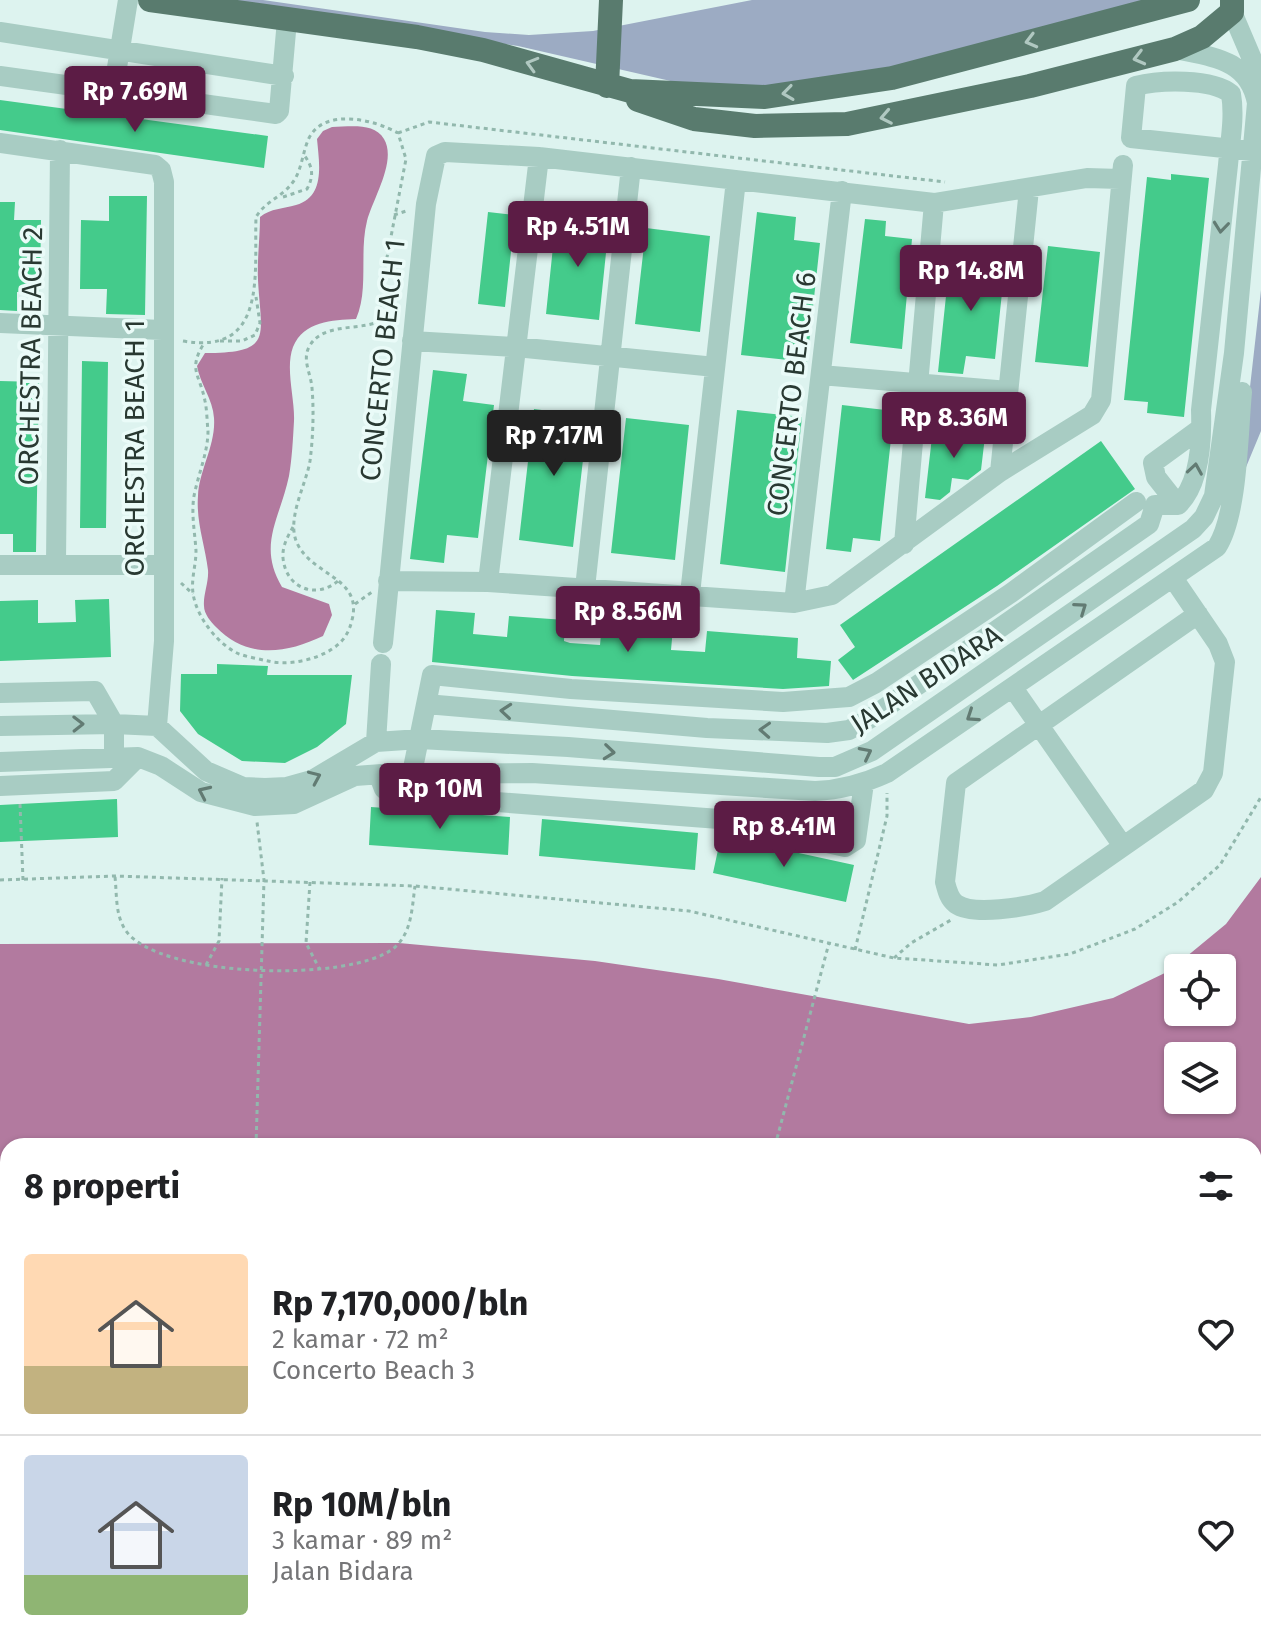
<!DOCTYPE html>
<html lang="id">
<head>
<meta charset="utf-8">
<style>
	:root { --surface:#fff; --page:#f2f2f2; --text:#202124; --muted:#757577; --line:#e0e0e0; --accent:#5c1c45 }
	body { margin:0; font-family:"Fira Sans",sans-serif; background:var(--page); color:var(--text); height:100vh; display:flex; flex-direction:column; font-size:30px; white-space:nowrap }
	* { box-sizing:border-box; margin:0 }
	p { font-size:26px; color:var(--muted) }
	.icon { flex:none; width:44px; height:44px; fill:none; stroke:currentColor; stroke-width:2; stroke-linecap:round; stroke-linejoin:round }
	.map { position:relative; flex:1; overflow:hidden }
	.sheet { position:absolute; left:0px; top:1138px; width:1262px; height:514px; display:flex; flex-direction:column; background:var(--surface); border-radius:24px 24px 0 0; box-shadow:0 2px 6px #0004 }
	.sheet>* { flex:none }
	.buttons { position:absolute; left:1164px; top:954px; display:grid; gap:16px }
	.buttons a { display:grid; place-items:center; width:72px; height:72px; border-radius:8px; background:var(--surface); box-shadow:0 2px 6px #0004; font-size:40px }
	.price { position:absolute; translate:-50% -68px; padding:0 18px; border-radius:8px; background:var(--accent); color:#fff; font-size:26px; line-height:52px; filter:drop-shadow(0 2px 4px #0008) }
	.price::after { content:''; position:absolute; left:50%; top:48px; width:24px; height:18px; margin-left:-12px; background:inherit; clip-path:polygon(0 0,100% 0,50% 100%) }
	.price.selected { background:#222; color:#fff }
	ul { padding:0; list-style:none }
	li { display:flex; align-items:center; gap:24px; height:200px; padding:0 24px }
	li+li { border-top:2px solid var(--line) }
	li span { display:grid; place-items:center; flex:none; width:224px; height:160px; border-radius:8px; color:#555 }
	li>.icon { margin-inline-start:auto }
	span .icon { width:96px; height:96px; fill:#fffc; stroke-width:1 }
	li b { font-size:34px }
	h2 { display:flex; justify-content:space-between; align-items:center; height:96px; padding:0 24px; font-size:34px }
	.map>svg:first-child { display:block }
</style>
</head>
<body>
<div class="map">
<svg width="1261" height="1651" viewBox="0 0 1261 1651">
	<rect width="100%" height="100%" fill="#ddf3ef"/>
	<path fill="#9cabc3" d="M197,0H263L485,32L529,35L593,31L752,0H1166L896,71L791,87L688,85L518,46Z
		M1261,290V431L1239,484Z"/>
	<path fill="#b27a9f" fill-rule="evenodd" d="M332,127C349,127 374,122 384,139C397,161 373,198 367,221C359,253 369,290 356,319C332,320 304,321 293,347C285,368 295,399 294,421C293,439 292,459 289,476C280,519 257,545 282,587L329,604L332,615L323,636C285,654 247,659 216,627C211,622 204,614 204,606C203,595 209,582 208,570C205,545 196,522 198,496C199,470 216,445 214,418C213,399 200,384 197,366L205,353C274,353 261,337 258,280C257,259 260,238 260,217C271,208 283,209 296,205C326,197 319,162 317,139L323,131Z
		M1261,877V1651H1026L1029,1644H1254V1146H8V1176L0,1177V944L399,943L595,961L718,979L969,1024L1031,1017L1113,998L1169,971L1226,924ZM1222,968V1012H1178V968ZM1222,1056V1100H1178V1056Z
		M89,1644H567L564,1651H440L413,1647L359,1651H107Z"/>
	<path fill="#44cb8b" d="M0,100L268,136L264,168L0,130Z
		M1171,174L1209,178L1184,417L1147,413L1148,402L1124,400L1147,177L1171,180Z
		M109,196H147L145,315L106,314L107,289H80L81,220L109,221Z
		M0,202H15L14,220H41L40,293L17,292V311L0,310Z
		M488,212L515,215L505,307L478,304Z
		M757,212L796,217L794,240L820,243L807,362L741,355Z
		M556,218L609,224L599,320L546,314Z
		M865,219L886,221L885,236L912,239L902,349L850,343Z
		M646,228L710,236L700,332L635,324Z
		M1048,246L1100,252L1088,367L1035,362Z
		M950,258L1005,264L995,359L966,356L963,374L938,372Z
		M82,361L108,362L106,528H80Z
		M433,370L467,374L463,401L494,405L478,538L447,535L444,563L410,559Z
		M0,381L39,382L36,552H13V534H0Z
		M842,405L894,411L880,541L853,538L851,552L826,549Z
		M534,409L588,416L573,547L519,540Z
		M737,410L802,417L785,572L720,564Z
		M626,418L689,425L675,560L611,553Z
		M957,425L986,428L981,470L968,480L952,478L950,492L940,500L925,498L932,437L956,440Z
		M1101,441L1135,489L997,586L853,680L838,660L855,647L840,625Z
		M109,599L111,657L0,661V601L38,600V623L76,622L75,600Z
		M436,610L475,613L473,634L507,637L509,616L565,620L564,641L570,643L600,645L602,623L673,628L671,650L705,652L707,631L798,638L797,658L831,661L829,686L783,689L572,676L432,662Z
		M217,664L268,666L267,675H352L346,724L317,747L285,763L242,761L198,734L180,711L181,674H217Z
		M117,799L118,837L0,842V805Z
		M371,807L510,817L508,855L369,845Z
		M542,819L698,833L695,870L539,856Z
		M721,836L854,865L846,902L713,873Z"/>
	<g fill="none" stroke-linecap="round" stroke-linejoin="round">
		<path stroke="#92b8ad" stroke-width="3" stroke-dasharray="4 4" stroke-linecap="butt" d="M398,133L429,122L945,182
			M283,197L307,189C314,176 313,167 304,155
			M394,215L409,210
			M183,341C268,356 254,273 256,217C266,200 284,197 295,179C302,167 303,151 309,138C325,107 375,120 398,133L406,159L383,278L381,312L375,323C353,330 321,324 309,347C302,360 311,374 312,388C314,411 313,438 310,461C306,485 286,519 297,543C312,576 363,577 352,620C349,633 343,642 332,649C316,660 287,666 268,661C259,659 248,657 239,654C217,644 196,616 193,593C191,579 196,565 196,551C195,533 191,514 194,496C198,475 208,452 208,431C207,422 207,410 205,401C200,375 188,370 203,345
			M220,341H242L255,335L260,323L256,297
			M293,527C288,536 282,546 283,558C286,589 317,600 339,580
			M181,583L193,594
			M355,604L372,592
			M20,804L23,880
			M115,877C117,895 115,915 126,931C160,978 350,983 394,948C412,933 412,907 415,886
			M0,880L115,876L415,886L689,911L894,958L998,965L1070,954L1135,929L1178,902L1220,865L1261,797
			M310,882L306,943L320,970
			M855,950L887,816V793
			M894,958L911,943L951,920
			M206,965L219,941L222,878
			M256,1146L264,880L257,822
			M775,1146L829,943"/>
		<path stroke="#a8ccc3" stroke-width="20" d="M1232,12L1261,80
			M0,32L284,76
			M0,76L276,114L279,111L287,20
			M113,92L128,0
			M0,143L155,165L161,170L164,182V641L157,726
			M0,323L162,330
			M412,341L516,347L715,367
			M821,375L1008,391
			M1000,472L1029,189
			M1178,505L1156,477L1153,463L1201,428
			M904,544L934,203
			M56,563L60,150
			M0,565H162
			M1173,578L1218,644L1225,662L1213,773L1204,790L1045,901C1026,907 973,916 956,904C949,899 947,890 945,882L956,783L1198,614
			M388,581L488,582L794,603L832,595L1000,472L1092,415L1101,400L1123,165
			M488,582L539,157
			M585,588L631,167
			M690,594L736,180
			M794,603L842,191
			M383,643L426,204L436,156L445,152L539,157L934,203L1087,178L1120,179
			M1013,688L1123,846
			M0,693L95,691L114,724V758
			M426,704L707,728L827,733L849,730L869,719L1149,524L1155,505H1178C1200,484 1202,439 1201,410L1228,165C1230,142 1235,117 1231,94C1212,78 1159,80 1136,86L1131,138L1261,152
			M0,726L114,724L157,726L206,771L243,787L265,788L287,787L312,780L376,742L420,739L568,747L819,767H835L872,751L1193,529L1204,517L1214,496L1234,353L1257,103C1249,59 1212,57 1175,49
			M376,742L381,664
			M0,762L138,757L161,766L201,792L255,806L294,804L355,776L382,774L532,773L815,791C841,790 863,784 887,773L1217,547C1238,514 1238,433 1242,392
			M412,773L432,675L571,689L783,702L849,697L876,683L1011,593L1136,502
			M379,776L384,789L392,794L719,819L845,847L856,840L864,783
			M0,786L114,781L138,757
			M0,1212H8
			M0,1303L8,1302
			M0,1342L8,1343
			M0,1364H8
			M918,1644L937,1651
			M770,1651L773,1644
			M793,1651L795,1644
			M983,1651L985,1644"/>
		<path stroke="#597b6e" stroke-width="24" d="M150,0L417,37L483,50L630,91L765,97L892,78L1188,0
			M607,86L611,0
			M638,100L694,119L755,126L847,124L1030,86L1175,49L1202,37L1232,12V0"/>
	</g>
	<defs><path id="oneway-chevron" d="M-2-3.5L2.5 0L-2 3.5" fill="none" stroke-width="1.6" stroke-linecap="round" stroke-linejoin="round" transform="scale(2)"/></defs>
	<g stroke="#b0c8c1">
		<use href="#oneway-chevron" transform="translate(1031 41) rotate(165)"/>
		<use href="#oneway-chevron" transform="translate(1139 58) rotate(166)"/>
		<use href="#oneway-chevron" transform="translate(532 64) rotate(-164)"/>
		<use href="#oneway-chevron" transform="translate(788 93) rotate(172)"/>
		<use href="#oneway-chevron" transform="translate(886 117) rotate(169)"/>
	</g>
	<g stroke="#627b73">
		<use href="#oneway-chevron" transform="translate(1221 227) rotate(96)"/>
		<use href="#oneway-chevron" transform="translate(1195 469) rotate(-81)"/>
		<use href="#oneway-chevron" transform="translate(1081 608) rotate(-35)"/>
		<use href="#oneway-chevron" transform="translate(506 711) rotate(-175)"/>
		<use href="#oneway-chevron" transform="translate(972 716) rotate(146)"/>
		<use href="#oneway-chevron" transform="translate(78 724) rotate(-1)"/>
		<use href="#oneway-chevron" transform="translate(765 730) rotate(-177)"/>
		<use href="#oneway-chevron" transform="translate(609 752) rotate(6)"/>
		<use href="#oneway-chevron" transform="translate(866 753) rotate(-27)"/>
		<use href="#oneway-chevron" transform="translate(315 777) rotate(-24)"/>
		<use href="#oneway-chevron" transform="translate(204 792) rotate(-155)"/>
	</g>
	<g text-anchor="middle" stroke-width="7" stroke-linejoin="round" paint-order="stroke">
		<g font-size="28" fill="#293932" stroke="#eafbf8">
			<text transform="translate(30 356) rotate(-89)" y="10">ORCHESTRA BEACH 2</text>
			<text transform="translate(382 360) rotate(-84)" y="10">CONCERTO BEACH 1</text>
			<text transform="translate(791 394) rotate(-83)" y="10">CONCERTO BEACH 6</text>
			<text transform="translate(134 448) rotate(-90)" y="10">ORCHESTRA BEACH 1</text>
			<text transform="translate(926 679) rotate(-33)" y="10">JALAN BIDARA</text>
		</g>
	</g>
</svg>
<div class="buttons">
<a><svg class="icon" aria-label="locate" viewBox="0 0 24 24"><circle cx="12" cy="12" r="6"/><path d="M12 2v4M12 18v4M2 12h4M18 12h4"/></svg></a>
<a><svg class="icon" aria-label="layers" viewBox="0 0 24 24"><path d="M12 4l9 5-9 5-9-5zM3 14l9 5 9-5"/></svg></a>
</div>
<b class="price" style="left:135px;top:134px">Rp 7.69M</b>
<b class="price" style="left:578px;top:269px">Rp 4.51M</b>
<b class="price" style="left:971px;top:313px">Rp 14.8M</b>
<b class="price" style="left:954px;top:460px">Rp 8.36M</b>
<b class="price selected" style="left:554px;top:478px">Rp 7.17M</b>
<b class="price" style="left:628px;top:654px">Rp 8.56M</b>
<b class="price" style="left:440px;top:831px">Rp 10M</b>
<b class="price" style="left:784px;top:869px">Rp 8.41M</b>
<section class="sheet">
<h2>8 properti<svg class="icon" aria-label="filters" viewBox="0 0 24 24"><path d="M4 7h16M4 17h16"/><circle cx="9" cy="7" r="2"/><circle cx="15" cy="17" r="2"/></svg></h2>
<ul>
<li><span style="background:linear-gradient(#ffd9b3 70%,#c2b280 0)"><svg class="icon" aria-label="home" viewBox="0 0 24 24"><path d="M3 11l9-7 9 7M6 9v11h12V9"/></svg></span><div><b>Rp 7,170,000/bln</b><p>2 kamar · 72 m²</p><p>Concerto Beach 3</p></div><svg class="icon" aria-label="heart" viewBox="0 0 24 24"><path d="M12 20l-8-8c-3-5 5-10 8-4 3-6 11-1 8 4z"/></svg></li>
<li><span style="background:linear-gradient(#c9d6e8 75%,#8fb573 0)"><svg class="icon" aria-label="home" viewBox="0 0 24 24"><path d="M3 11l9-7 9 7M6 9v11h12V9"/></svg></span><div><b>Rp 10M/bln</b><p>3 kamar · 89 m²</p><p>Jalan Bidara</p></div><svg class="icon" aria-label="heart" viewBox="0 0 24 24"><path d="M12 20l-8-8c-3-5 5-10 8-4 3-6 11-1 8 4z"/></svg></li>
</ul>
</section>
</div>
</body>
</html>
